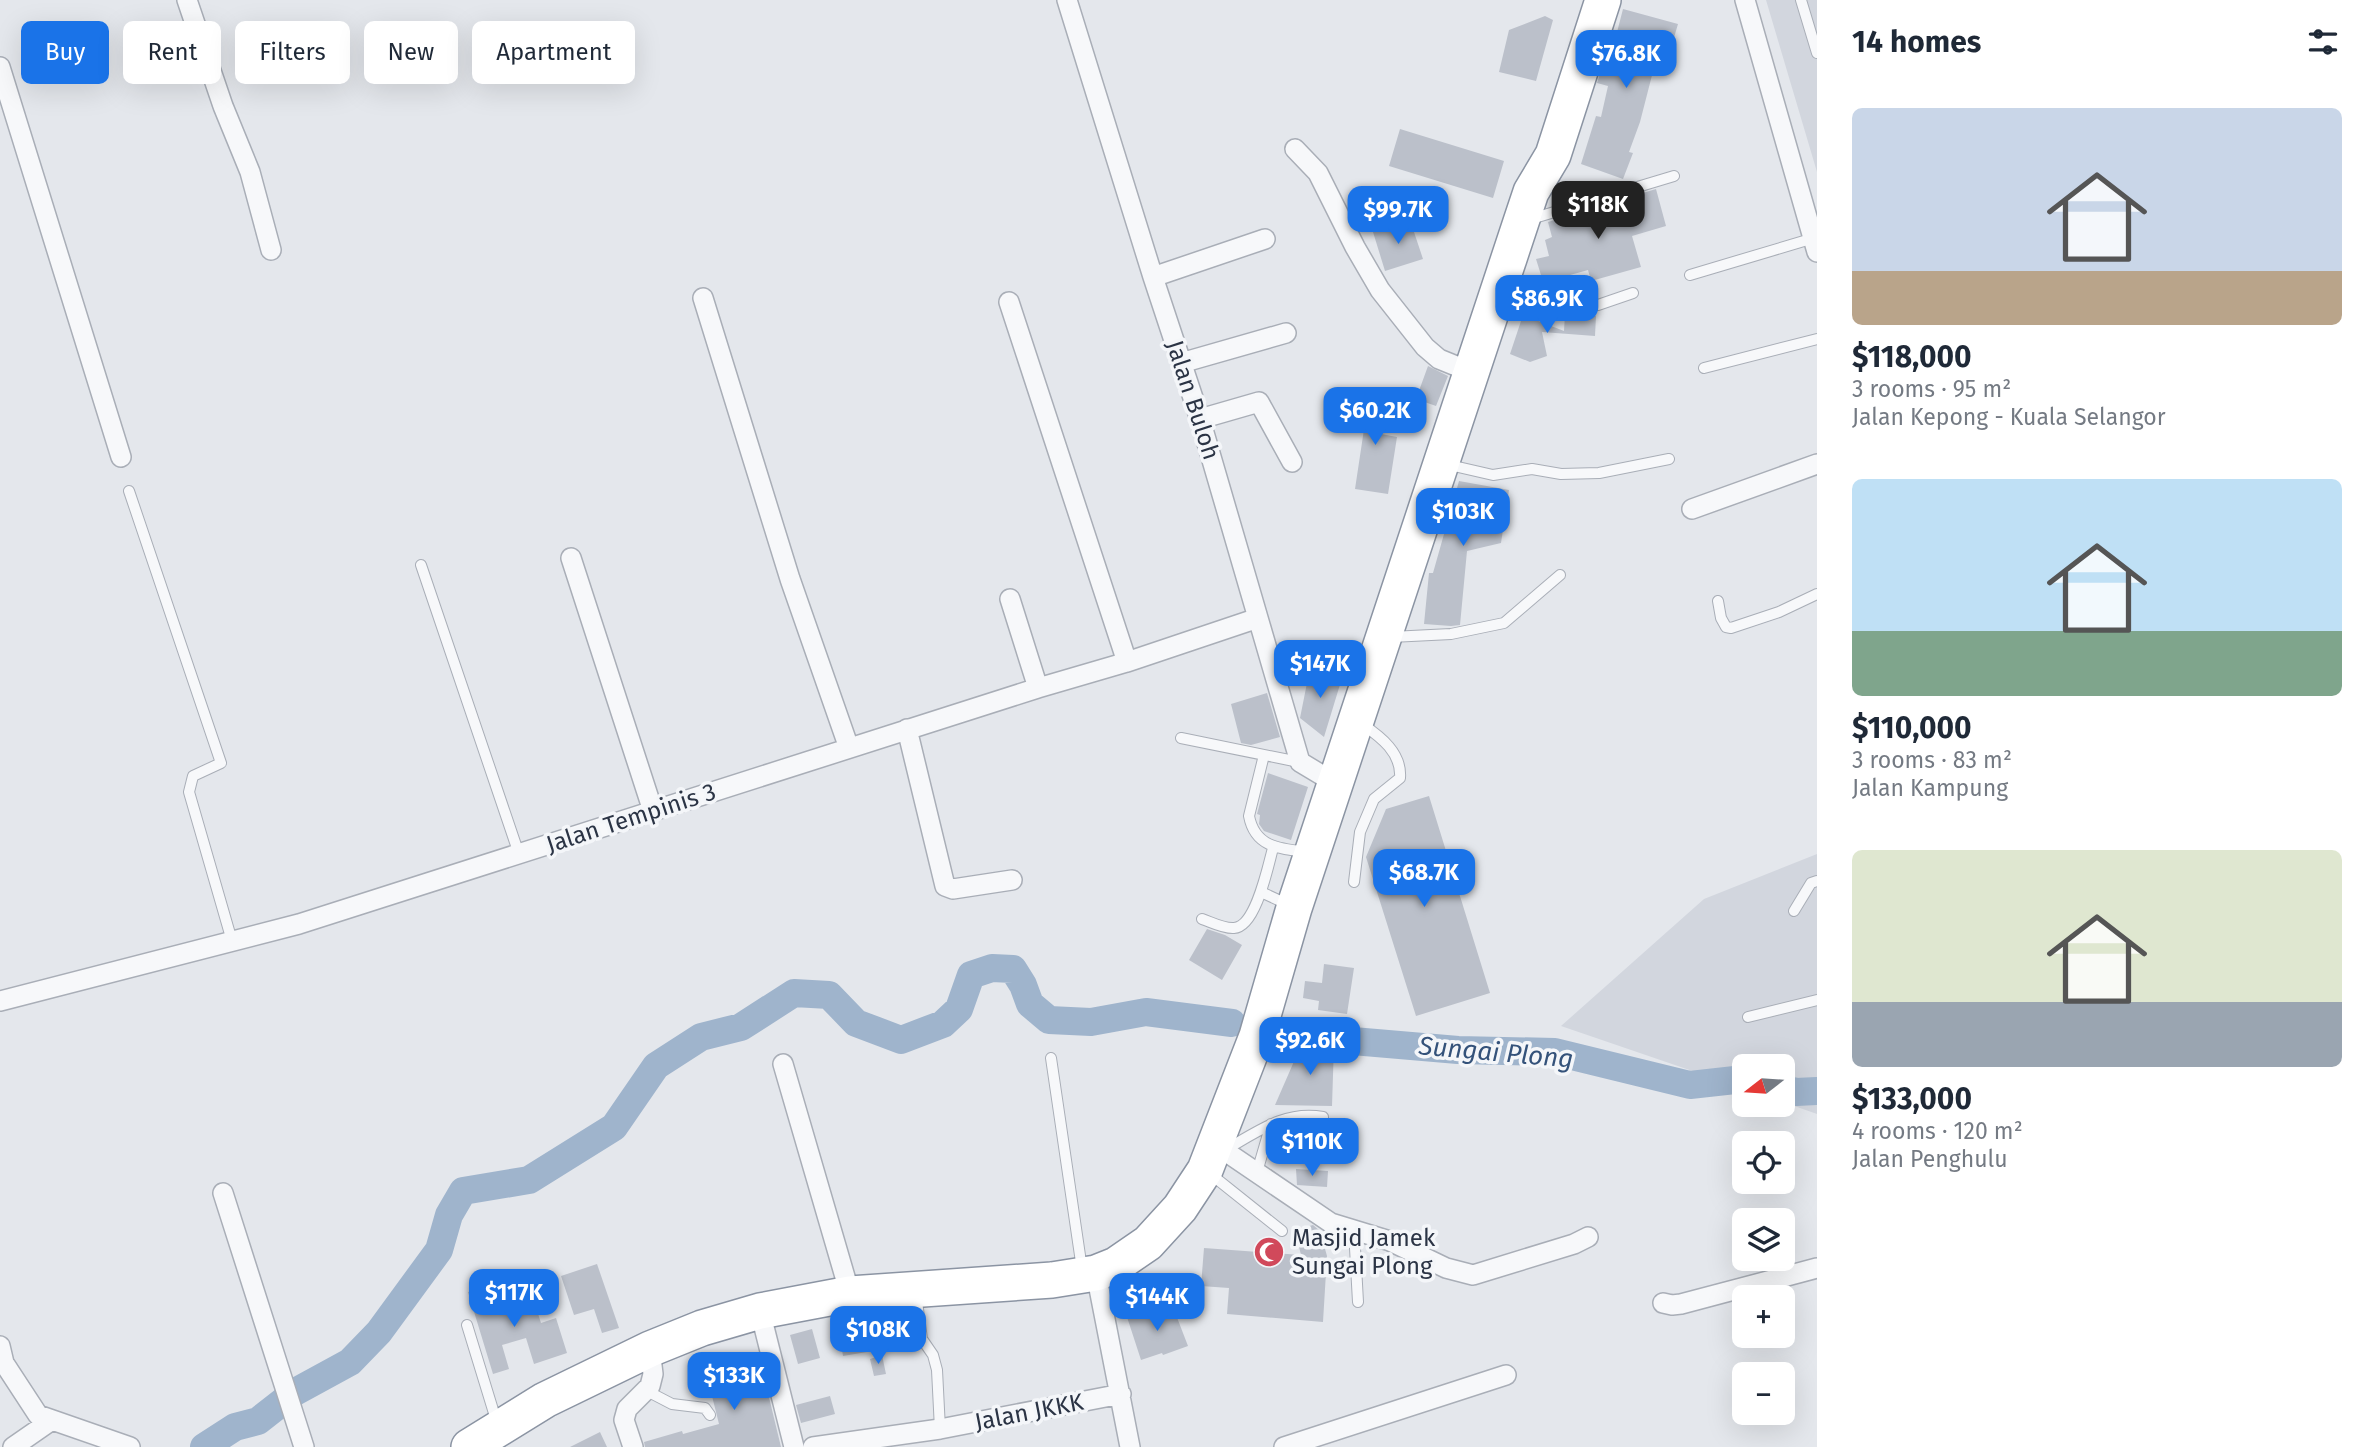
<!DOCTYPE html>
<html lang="en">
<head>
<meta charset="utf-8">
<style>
	:root { --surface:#fff; --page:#f6f6f7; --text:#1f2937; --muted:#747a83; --accent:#1a73e8 }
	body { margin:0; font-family:"Fira Sans",sans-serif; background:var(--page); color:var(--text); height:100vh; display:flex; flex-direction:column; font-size:26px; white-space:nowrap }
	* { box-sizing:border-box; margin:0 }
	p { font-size:23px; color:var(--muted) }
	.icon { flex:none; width:38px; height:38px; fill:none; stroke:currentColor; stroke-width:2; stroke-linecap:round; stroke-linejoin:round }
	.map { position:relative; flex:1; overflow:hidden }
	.panel { display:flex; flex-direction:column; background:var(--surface); width:560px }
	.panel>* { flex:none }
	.top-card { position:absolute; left:21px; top:21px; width:665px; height:63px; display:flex; gap:14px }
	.needle { width:46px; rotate:253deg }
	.fabs { position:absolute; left:1732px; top:1054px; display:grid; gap:14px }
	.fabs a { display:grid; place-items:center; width:63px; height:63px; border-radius:10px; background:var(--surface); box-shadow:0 7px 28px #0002; font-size:35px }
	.price { position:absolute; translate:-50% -60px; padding:0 16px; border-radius:14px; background:var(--accent); color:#fff; font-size:23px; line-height:46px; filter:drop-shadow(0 2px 4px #0008) }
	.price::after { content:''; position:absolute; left:50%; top:42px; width:21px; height:16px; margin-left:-10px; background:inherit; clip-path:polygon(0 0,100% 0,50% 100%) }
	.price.current { background:#222; color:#fff }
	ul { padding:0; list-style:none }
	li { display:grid; align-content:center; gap:14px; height:371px; padding:0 35px }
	li span { display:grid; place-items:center; height:217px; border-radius:10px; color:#555 }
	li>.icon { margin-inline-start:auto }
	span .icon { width:126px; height:126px; fill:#fffc; stroke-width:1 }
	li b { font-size:30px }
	h2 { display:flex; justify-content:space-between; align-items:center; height:84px; padding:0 35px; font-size:30px }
	.tag { padding:0 24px; border-radius:10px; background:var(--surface); box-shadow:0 7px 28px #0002; font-size:24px; line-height:63px }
	.tag.current { background:var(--accent); color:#fff }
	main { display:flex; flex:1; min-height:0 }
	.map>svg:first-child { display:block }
</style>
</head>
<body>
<main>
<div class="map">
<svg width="1817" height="1447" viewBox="0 0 1817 1447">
	<rect width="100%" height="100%" fill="#e4e7ec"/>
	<path fill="#d2d6de" d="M1766,0H1817V172Z
		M1817,854V1114L1783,1102V1066H1745V1089L1561,1026L1704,899Z"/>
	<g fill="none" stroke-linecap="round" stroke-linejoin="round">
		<path stroke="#9fb4cc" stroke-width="28" d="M1286,1032L1341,1040L1458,1050L1555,1052L1690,1085L1735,1080L1745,1082
			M1783,1089L1796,1092L1817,1091
			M204,1447L235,1427L258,1421L295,1392L350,1362L379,1332L439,1250L449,1215L463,1191L529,1180L614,1127L656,1066L701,1037L741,1027L794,993L829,995L856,1023L901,1040L943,1024L959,1009L971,975L992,968L1013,969L1023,985L1030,1004L1049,1020L1091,1022L1146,1012L1232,1023"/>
	</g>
	<path fill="#bbc0ca" d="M1623,9L1678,24L1670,51L1659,48L1640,122L1629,152L1633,153L1623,179L1581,164L1596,116L1601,117L1608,86L1597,83L1611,39L1615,40Z
		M1545,16L1553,20L1536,81L1499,72L1509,30Z
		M1400,129L1504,161L1493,198L1389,166Z
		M1656,189L1666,226L1632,236L1641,267L1591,281L1588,270L1563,277L1567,291L1543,295L1538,276L1541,275L1536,259L1549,256L1545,240L1552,237L1548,222Z
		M1410,220L1423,259L1385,271L1373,232Z
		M1565,314L1596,316L1595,336L1542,332L1547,356L1530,362L1510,354L1523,315L1564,331Z
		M1428,366L1448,376L1436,406L1416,399Z
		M1361,393L1388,399L1381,434L1397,437L1388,494L1355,489L1366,416L1357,414Z
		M1459,481L1509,490L1501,543L1467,551L1460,625L1451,626L1424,624L1429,573H1433Z
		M1310,668L1342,678L1324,737L1300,718Z
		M1267,693L1280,737L1251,745L1241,743L1231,704Z
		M1268,773L1308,787L1291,840L1264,831L1259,824L1260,815L1257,814Z
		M1429,796L1490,993L1416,1016L1366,857L1386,809Z
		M1207,929L1225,935L1242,945L1222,980L1189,960Z
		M1324,964L1354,968L1347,1014L1318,1010L1319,1001L1303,998L1305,981L1322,983Z
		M1302,1043L1334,1044L1332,1106L1275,1105Z
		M1296,1169L1328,1171L1327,1187L1297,1185Z
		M1313,1225L1320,1231L1327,1256L1323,1322L1227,1314L1229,1288L1201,1286L1204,1248L1301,1255L1295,1230Z
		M597,1264L619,1328L602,1333L594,1309L574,1315L561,1276Z
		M484,1287L488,1302L519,1292L523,1305L534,1301L541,1323L556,1318L567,1353L534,1364L526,1338L502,1345L509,1369L493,1374L468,1292Z
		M1173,1307L1188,1346L1163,1355L1162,1353L1141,1360L1127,1317L1144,1311L1146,1317Z
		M859,1323L861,1336L870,1335L873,1351L843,1356L838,1326Z
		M812,1329L820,1358L798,1364L790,1335Z
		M758,1352L781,1447H645L644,1442L682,1431L683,1434L719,1424L712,1396L718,1394L711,1368L748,1359L747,1355Z
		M882,1355L886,1374L874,1376L870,1359Z
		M830,1396L835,1414L801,1423L796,1405Z
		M600,1432L607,1447H570Z"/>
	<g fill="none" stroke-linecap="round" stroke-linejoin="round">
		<g stroke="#a9aeb7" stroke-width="12">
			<path id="lane" d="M1801,0L1817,53
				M1531,219L1674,176
				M1690,275L1814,238
				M1502,301L1598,305L1633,293
				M1704,368L1817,339
				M1445,464L1493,475L1532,469L1561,474L1599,473L1669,459
				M129,491L221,763L193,776L189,792L232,941
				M421,565L519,854
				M1718,601L1721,618L1726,627L1731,628L1779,612L1817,594
				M1391,637L1451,634L1504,623L1560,575
				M1181,738L1299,762
				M1264,755L1249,816C1255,848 1281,849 1308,852
				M1354,882L1360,832L1374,799L1400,778C1402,753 1381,737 1362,724
				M1261,892L1289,905
				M1794,911L1811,883L1817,881
				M1202,919C1211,922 1224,929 1234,928C1256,927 1268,866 1273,848
				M1748,1017L1817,1000
				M1051,1058L1082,1269
				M1225,1150C1257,1132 1285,1110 1323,1117
				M1208,1172L1282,1231
				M1257,1172L1271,1124
				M1354,1230L1358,1302
				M916,1294L922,1339L933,1355L937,1370L940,1429
				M467,1325L497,1423
				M645,1390L672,1404L705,1408L710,1415"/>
		</g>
		<g stroke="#a9aeb7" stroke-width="22">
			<path id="street" d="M187,0L223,106L250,172L271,250
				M1067,0L1153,277L1200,419L1300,762L1335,783
				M1745,0L1817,252
				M0,67L121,457
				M1295,149L1318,173L1355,247L1380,290L1425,347L1439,359L1471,372
				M1153,277L1265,239
				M703,298L790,579L849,748
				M1009,302L1127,662
				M1181,363L1286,333
				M1200,419L1259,402L1292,462
				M1692,509L1817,464
				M571,558L653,811
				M1010,599L1038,688
				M907,729L945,886L953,889L1012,880
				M0,1001L299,924L1038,688L1127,662L1258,618
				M783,1064L850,1294
				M1216,1145L1331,1223L1390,1241L1446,1268L1473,1275L1574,1244L1588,1237
				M223,1193L304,1447
				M1096,1273L1130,1447
				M1663,1303L1672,1305L1681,1304L1817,1268
				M760,1311L794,1447
				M0,1346L4,1363L38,1415L130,1447
				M13,1447L52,1420
				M633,1447L624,1420L627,1409L650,1386L653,1374L650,1349
				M813,1447L940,1429L1121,1394
				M1284,1447L1506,1375"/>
		</g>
		<g stroke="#8b94a3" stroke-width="38">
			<path id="highway" d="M469,1447L545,1400L650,1349L702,1328L760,1311L850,1294L1052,1280L1096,1273L1116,1265L1148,1243L1180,1208L1205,1170L1257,1036L1294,908L1521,222L1531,192L1553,155L1603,0"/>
		</g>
		<use href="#lane" stroke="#f7f8fa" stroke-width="10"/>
		<use href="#street" stroke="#f7f8fa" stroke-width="19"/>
		<use href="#highway" stroke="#fff" stroke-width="35"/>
	</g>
	<defs>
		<g id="mosque-disc" transform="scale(1.575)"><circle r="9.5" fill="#d1495b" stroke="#f4f6f9"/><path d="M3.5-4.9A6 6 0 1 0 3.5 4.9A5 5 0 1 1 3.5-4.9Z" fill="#fff"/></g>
	</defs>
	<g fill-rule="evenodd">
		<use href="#mosque-disc" x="1269" y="1252"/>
	</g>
	<g text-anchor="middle" stroke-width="7" stroke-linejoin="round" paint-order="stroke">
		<g font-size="24" fill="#2b3445" stroke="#f4f6f9">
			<text transform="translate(1193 400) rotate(72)" y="8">Jalan Buloh</text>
			<text transform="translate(631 818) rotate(-18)" y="8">Jalan Tempinis 3</text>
			<text transform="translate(1029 1412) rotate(-11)" y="8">Jalan JKKK</text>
		</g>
		<g font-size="24" fill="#2b3445" stroke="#f4f6f9" text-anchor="start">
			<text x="1292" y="1246">Masjid Jamek<tspan x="1292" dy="28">Sungai Plong</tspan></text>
		</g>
		<g font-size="26" font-style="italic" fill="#34527a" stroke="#f4f6f9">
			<text transform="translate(1496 1052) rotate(5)" y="9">Sungai Plong</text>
		</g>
	</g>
</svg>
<div class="fabs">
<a><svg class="needle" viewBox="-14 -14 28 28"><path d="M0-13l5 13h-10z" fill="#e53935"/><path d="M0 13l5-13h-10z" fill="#747a83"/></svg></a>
<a><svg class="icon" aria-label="locate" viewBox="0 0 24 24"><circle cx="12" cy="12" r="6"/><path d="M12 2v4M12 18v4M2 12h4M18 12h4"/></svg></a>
<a><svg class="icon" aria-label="layers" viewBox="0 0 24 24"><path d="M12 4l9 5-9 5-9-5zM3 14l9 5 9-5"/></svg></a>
<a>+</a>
<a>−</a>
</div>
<b class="price" style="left:1626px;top:90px">$76.8K</b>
<b class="price current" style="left:1598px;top:241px">$118K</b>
<b class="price" style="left:1398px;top:246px">$99.7K</b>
<b class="price" style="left:1547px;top:335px">$86.9K</b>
<b class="price" style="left:1375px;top:447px">$60.2K</b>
<b class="price" style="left:1463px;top:548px">$103K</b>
<b class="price" style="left:1320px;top:700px">$147K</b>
<b class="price" style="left:1424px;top:909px">$68.7K</b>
<b class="price" style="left:1310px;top:1077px">$92.6K</b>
<b class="price" style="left:1312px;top:1178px">$110K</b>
<b class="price" style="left:514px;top:1329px">$117K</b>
<b class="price" style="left:1157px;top:1333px">$144K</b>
<b class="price" style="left:878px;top:1366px">$108K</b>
<b class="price" style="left:734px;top:1412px">$133K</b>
<div class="top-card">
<a class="tag current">Buy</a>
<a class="tag">Rent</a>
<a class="tag">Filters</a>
<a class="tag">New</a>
<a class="tag">Apartment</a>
</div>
</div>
<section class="panel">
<h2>14 homes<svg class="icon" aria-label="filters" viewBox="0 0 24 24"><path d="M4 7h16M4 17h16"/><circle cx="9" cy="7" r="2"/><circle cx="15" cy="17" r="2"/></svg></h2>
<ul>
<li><span style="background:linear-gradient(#c9d6e8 75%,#b9a48a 0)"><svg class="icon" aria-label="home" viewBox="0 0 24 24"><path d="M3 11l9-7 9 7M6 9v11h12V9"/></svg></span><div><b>$118,000</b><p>3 rooms · 95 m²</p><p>Jalan Kepong - Kuala Selangor</p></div></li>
<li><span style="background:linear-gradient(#bfe0f5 70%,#7fa58c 0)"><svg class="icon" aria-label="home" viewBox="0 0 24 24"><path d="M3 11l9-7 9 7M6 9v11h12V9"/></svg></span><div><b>$110,000</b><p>3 rooms · 83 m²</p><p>Jalan Kampung</p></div></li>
<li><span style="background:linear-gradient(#dfe7d0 70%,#9aa5b1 0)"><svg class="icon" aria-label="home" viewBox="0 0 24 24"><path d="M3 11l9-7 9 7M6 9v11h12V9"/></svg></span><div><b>$133,000</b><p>4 rooms · 120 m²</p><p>Jalan Penghulu</p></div></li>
</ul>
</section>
</main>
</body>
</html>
